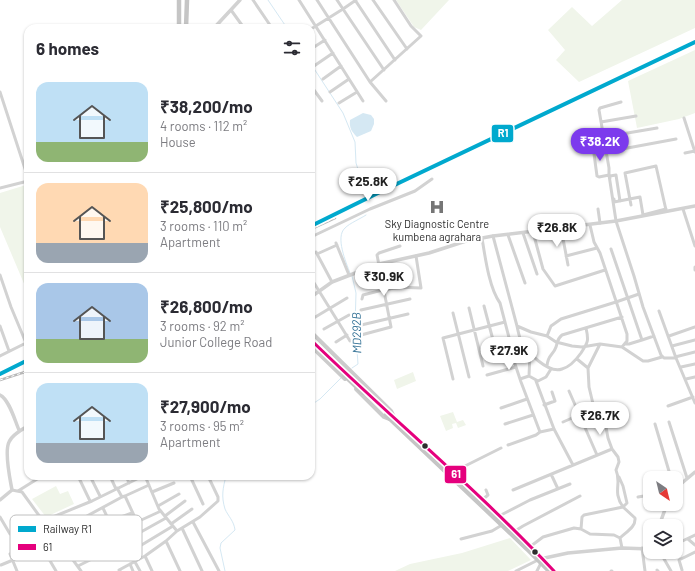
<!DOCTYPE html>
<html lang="en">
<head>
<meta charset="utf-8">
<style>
	:root { --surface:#fff; --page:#f7f7f7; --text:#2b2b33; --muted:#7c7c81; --line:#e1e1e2; --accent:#7c3aed }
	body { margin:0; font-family:Barlow,sans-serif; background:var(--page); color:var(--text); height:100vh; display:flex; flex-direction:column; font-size:15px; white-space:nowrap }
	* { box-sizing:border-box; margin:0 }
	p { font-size:13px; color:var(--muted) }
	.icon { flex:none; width:22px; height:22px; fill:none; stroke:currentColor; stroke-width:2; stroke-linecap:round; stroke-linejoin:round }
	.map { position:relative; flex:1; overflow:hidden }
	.sheet { position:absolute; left:24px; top:24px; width:291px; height:456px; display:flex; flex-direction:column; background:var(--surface); border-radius:12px; box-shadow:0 1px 3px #0004 }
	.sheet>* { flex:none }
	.needle { width:26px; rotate:145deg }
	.fabs { position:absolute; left:643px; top:471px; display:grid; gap:8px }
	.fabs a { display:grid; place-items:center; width:40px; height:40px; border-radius:8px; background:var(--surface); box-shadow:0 1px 3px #0004; font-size:20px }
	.price { position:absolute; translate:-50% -34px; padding:0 9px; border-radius:14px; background:#fff; color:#222; font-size:13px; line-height:26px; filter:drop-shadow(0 1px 2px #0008) }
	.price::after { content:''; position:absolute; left:50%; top:24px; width:12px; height:9px; margin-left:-6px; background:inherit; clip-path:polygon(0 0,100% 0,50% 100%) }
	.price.active { background:var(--accent); color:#fff }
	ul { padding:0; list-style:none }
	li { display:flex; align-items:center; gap:12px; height:100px; padding:0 12px }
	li+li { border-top:1px solid var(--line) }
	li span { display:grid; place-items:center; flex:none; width:112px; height:80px; border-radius:12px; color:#555 }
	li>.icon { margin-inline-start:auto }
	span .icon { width:48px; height:48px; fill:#fffc; stroke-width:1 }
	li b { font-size:17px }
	h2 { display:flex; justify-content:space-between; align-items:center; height:48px; padding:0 12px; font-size:17px }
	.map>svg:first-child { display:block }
</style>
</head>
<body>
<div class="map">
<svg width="695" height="571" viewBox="0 0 695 571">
	<rect width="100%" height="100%" fill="#fff"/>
	<path fill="#f0f5ea" d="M396,0H449L421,30L414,27Z
		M622,0H695V28L579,82L556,60L565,50L548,30L572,7L592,26Z
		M695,50V113L679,119L637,128L628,81Z
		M26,185L28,190V293L0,227V193Z
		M413,372L416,381L397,389L394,380Z
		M453,412L457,422L463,420L466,425L458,428L456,423L452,424L453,428L446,431L440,416Z
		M56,486L60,494L68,491L74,504L46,517L32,499Z
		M510,538L531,560L508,571H395L410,564L462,553Z"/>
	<path fill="#d5e8f3" d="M363,113L371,115L374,119V124L371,131L357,137C352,132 349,128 350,120Z"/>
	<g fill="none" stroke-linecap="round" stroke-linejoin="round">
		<path stroke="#d5e8f3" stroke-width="1" d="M268,0L287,28
			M311,64L343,113L355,142L356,163L363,185L357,191
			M350,273C346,262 335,237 345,228C350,223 360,219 366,215
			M352,276L356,293L355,326L359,341L357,350L358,364L352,368
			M311,405L320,399L341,378
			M225,571L220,548L221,543L235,530C234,521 228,516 225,509C221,496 223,488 226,476"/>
		<path stroke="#d2d2d2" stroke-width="3" d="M253,0L272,28
			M299,0L363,101
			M317,0L370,82L386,101
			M337,0L343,9L356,0
			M355,0L395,60
			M373,0L407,49
			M231,10L244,28
			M311,29L343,9L384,70
			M311,49L325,40
			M314,66L333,53
			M323,79L341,66
			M370,82L421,36L411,26L394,0
			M311,86L322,101
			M0,92L28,178
			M330,92L349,79
			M621,102L600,108L599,110L609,168V175L616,221L634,276L643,307L661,355L664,358H676
			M339,103L357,92
			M684,118L695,152
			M601,122L636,116
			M591,132L597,176L599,177L609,175
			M604,137L657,128
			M606,152L676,139
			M685,153L695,151
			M610,178V176L616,175L620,201
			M0,188L28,181
			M614,199V202L640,197L643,215L666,209
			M631,205L625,173L656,166L666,210
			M598,209L600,223
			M683,209L695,246
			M590,225L594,242L600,253L627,334V341L622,347
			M561,228L568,265
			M533,232L543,269L555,286L605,270
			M523,233L537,274
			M508,235L525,283
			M493,236L517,326L531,332L547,336L556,342L572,346L582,347L600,344L622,347L643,361H648L662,357
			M311,237L370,209L415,191L432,179
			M482,238C485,256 489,288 500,303L512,349
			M336,243L349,275
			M611,249L642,340L654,336
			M316,252L332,282
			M317,254L337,245
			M566,256L597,248
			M695,267V270
			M0,275L11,307L26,343
			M311,278L350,341
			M358,282L396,272
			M362,299L363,295C385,289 398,286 421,288L416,256
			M484,306L497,355
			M469,308L483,366
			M361,310L410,299
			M659,311L676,358L695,403
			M453,313L469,377
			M312,319L347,298
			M0,326L9,351
			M357,326L408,314
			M517,326C518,331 519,336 521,341C527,352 548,374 562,369C570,367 576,360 581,353C588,342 589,341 586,328
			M324,329L349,315
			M361,335L391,327L377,255L379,253L400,246
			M547,336L551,326L561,319L616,302L639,294
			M669,336L695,327
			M336,342L347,335
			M625,344H629L642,340
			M672,346L695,340
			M512,355L521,382L540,432L554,429
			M0,356L28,342
			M675,357L695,352
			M577,359L588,368L589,387L594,408L606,427L608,438L612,449L618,457L619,462L616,470C622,484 612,491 623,507L584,515L582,517L581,529
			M547,366C548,354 553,356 556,347C558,341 557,339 562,335L622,317
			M681,367L695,364
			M588,368L600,344
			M487,375L516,367
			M529,376L530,353
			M453,379L443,338L505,322
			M520,379L529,376L538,381L546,377L551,369
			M686,379L695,377
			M536,381L554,429L573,465
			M569,391L597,455
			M544,405L555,401L552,392
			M668,406L693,397
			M501,408L527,399
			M563,422L579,415
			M669,422L687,478
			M505,424L533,415
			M655,424L671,478
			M508,445L536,435L540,432
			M551,474L558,489
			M78,476L90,501
			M90,476L100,496
			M110,476L116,489
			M126,476L129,483
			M145,476L159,509L177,531L166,541L180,571
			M190,476L203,504
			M449,476L459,469L501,448
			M619,477L623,486L627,503L623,507L635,518C636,527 626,532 620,538L622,548
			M117,488L122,497L125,496L137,522L161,511
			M12,490L22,492L43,521L92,501L143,476
			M513,490L612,449
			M18,491L42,476
			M152,492L174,483
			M125,496L149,485
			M638,497L650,495
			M482,500L488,495L486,490
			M158,506L179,494
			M103,508L125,555L173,526
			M165,516L185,501
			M499,516L530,500L570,484
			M0,517L10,534
			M113,520L132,513
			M193,522L219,571
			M119,524L134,517
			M171,524L192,509
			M182,528L202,571
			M25,531L43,521L54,534L81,571
			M177,531L200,517L218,501V497L208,476
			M515,531L523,526L580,496
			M461,539L492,531L502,525
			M688,539L695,545
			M39,542L56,571
			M123,542L166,518
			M676,544L695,535
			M531,546L543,537L574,528L581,529L590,534L614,535L620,538
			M642,548L645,571
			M660,552L671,571
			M145,556L152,571
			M71,557L91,546
			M135,562L140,571
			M130,564L133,571
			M1,565L13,560
			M78,566L98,556
			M657,570L658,571
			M682,570L679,560L695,552
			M17,571L10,554L39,542L122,497
			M120,571L119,570L145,556L166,541
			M516,571L538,560
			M537,571L541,563
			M611,571H612"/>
		<path stroke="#d2d2d2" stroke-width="3.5" d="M214,28L240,0
			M311,297L332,282L358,272L379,264L429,253L466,241L493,236L616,221L695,206
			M0,395C9,399 15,421 19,430
			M676,488L695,472
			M0,500L12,490C10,479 4,452 9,442C12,435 21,430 28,426
			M659,526L667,504
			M540,559L568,553L622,548L650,549"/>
		<path stroke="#cbcbcb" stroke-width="4" d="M311,332L391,411L394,417
			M311,346L345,379
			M356,389L384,417L389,419"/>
		<path stroke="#c5c5c5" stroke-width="4.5" d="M179,28V0
			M186,28L187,0
			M311,340C391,418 477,489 554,571
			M344,375L363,393
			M386,415L527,549L549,571"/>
		<g stroke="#b9b9b9" stroke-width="2.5">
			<path id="rail" d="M311,229L335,218
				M0,380L28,371"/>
		</g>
		<use href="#rail" stroke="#fff" stroke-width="1" stroke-dasharray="3" stroke-linecap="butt"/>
		<g stroke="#fff" stroke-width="6">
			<path id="bus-1" d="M311,340C391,418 477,489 554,571"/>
		</g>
		<use href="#bus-1" stroke="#e5007d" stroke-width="3"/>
		<g stroke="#fff" stroke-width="7">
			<path id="rail-1" d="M311,226L384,190L695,42
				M0,374L28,360"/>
		</g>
		<use href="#rail-1" stroke="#00a9ce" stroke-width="4"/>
	</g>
	<defs>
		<g id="hospital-bare" transform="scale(1.2)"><path d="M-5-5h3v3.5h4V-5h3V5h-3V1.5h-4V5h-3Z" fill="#767676" stroke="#fff" stroke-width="2.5" paint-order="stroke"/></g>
	</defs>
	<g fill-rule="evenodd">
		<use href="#hospital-bare" x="437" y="207"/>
	</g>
	<g fill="#2d2d2d" stroke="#fff" stroke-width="1.5">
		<circle cx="425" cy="446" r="3.5"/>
		<circle cx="535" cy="552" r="3.5"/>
	</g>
	<g text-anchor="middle" stroke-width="4" stroke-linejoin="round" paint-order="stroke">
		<g font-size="11" fill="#2d2d2d" stroke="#fff">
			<text x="437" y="228">Sky Diagnostic Centre<tspan x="437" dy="13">kumbena agrahara</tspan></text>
		</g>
		<g font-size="12" font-style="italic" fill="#347296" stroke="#fff">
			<text transform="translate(357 333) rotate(-91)" y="4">MD292B</text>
		</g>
	</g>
	<rect x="10" y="515" width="132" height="46" rx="6" fill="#fff" stroke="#c0c0c0" stroke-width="1"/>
	<rect x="18" y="526" width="18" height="6" fill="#00a9ce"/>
	<rect x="18" y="544" width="18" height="6" fill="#e5007d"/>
	<g font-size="11" fill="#2d2d2d">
		<text x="43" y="533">Railway R1</text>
		<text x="43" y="551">61</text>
	</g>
	<g stroke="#fff" stroke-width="1.5">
		<rect x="491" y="124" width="23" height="19" rx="4" fill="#00a9ce"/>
		<rect x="444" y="465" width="23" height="19" rx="4" fill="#e5007d"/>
	</g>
	<g font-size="11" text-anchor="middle" font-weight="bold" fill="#fff">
		<text x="503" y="137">R1</text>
		<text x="456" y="478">61</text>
	</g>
</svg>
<div class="fabs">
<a><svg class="needle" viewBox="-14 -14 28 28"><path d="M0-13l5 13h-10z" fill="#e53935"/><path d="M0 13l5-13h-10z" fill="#7c7c81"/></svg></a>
<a><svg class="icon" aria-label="layers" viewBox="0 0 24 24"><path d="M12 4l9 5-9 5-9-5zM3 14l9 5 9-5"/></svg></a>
</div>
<b class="price active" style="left:600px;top:162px">₹38.2K</b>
<b class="price" style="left:368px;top:202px">₹25.8K</b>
<b class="price" style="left:557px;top:248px">₹26.8K</b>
<b class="price" style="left:384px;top:297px">₹30.9K</b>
<b class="price" style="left:509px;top:371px">₹27.9K</b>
<b class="price" style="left:600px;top:436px">₹26.7K</b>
<section class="sheet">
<h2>6 homes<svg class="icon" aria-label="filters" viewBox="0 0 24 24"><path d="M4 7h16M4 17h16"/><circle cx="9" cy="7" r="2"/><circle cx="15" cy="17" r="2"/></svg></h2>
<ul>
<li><span style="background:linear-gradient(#bfe0f5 75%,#8fb573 0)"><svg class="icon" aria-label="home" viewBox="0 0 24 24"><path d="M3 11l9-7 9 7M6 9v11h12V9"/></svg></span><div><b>₹38,200/mo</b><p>4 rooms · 112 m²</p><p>House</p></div></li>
<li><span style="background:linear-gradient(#ffd9b3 75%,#9aa5b1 0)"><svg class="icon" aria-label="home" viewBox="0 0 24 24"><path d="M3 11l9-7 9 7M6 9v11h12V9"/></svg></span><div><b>₹25,800/mo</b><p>3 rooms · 110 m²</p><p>Apartment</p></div></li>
<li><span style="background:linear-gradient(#a9c7e8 70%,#8fb573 0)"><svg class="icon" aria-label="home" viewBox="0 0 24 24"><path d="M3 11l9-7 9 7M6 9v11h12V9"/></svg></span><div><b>₹26,800/mo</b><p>3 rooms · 92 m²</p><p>Junior College Road</p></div></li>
<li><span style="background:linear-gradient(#bfe0f5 75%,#9aa5b1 0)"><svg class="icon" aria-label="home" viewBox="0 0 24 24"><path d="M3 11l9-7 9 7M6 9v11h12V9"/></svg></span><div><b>₹27,900/mo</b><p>3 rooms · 95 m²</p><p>Apartment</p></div></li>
</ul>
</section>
</div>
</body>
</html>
